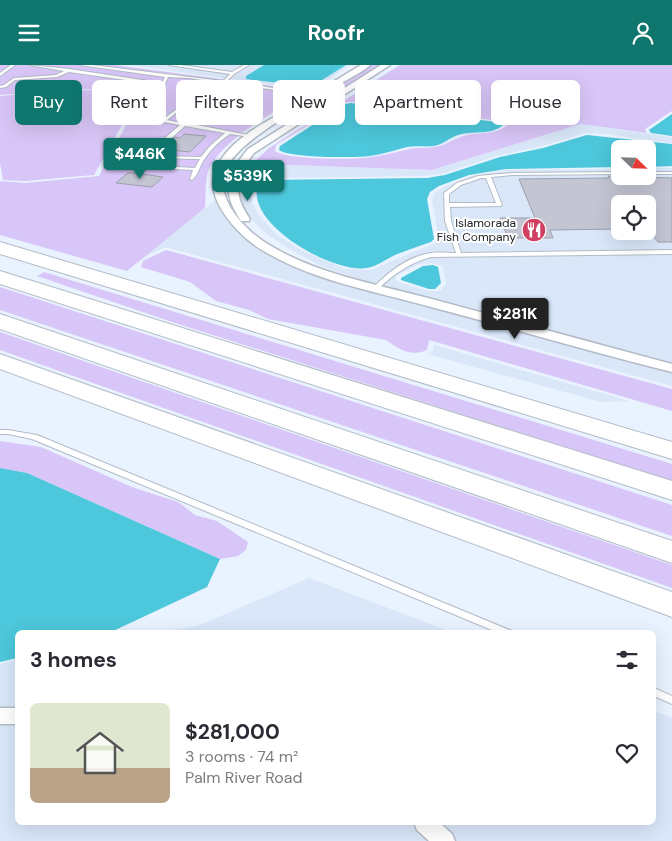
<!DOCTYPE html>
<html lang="en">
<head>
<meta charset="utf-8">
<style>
	:root { --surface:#fff; --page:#f7f7f7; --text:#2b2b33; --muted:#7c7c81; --accent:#0f766e }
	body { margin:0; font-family:"DM Sans",sans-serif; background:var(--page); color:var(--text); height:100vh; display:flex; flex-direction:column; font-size:19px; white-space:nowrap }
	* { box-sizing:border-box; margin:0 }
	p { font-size:16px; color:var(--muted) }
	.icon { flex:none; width:28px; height:28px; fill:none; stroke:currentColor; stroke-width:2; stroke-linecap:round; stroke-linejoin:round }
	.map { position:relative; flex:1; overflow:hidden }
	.side { position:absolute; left:15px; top:565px; width:641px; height:195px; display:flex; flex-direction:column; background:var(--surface); border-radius:8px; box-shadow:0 5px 20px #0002 }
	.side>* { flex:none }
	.top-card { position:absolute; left:15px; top:15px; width:642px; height:45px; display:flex; gap:10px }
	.needle { width:32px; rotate:113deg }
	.fabs { position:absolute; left:611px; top:75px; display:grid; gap:10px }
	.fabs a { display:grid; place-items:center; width:45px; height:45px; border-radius:8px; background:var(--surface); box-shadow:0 5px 20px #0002; font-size:25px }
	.price { position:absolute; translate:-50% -42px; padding:0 11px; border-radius:5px; background:var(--accent); color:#fff; font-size:16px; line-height:32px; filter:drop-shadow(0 1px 2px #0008) }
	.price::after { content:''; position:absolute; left:50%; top:30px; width:15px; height:11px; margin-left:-8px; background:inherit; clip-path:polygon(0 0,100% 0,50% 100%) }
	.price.current { background:#222; color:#fff }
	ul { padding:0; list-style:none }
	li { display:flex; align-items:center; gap:15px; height:125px; padding:0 15px }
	li span { display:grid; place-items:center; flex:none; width:140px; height:100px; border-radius:8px; color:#555 }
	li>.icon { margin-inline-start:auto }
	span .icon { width:60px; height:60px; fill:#fffc; stroke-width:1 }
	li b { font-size:21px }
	h2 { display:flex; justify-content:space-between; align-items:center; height:60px; padding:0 15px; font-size:21px }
	.chip { padding:0 18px; border-radius:8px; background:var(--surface); box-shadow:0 5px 20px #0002; font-size:18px; line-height:45px }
	.chip.current { background:var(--accent); color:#fff }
	header { display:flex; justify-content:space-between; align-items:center; height:65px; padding:0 15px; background:var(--accent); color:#fff; font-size:22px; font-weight:700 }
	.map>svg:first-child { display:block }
</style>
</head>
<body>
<header><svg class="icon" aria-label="menu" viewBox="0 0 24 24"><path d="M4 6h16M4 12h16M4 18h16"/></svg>Roofr<svg class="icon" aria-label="person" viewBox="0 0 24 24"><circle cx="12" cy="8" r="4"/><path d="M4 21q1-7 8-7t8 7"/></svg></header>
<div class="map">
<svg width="672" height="776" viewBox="0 0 672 776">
	<rect width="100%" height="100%" fill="#e9f2ff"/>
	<path fill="#d9e7f9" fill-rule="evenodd" d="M130,0H351L315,22L305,24Z
		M580,59L672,72V78L606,69L586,68L539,82L496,91L442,109L425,111L266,113L253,119L251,126L252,137L259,150L276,169L301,185L345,204L370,205L435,178L439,174L432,135L435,128L443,122L472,111L507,105L620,104V111H648V103H672V299L379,221L321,201L293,186L268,170L254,157L242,143L237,120L238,117L261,99L432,105ZM620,139H648V166H620ZM432,198L443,202L446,219L440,226H428L396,216V211L419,199Z
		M217,134L224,151L243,170L261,185L277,194L320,211L672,306V321L169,183H163L142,193Z
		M434,280L629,336L601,337L427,289L433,286Z
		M309,513L451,567H162L200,560Z
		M17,595L18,758H654V646L672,653V776H0V599Z"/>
	<path fill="#d9c6f8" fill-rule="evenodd" d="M0,0H115L310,26C280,44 224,72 209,104C205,112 206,133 205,143L127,206L0,170V116L25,118L99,111L144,26L80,24L0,30Z
		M371,0H381L339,25L330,26Z
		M400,0H672V46L645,64L647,68L580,59L432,105L261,99L245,112L255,96L269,83ZM348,37H362L499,56L507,60C495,71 478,66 464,71C455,73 448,79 439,81C429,84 419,82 409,84C397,87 385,90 372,92C356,95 285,95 275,86L276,80L342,39Z
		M80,25L141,26L94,110L25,116L3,115L0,98V31Z
		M166,185L672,324V346L429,275L427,285C411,292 400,285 386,275L268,254L249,245L216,236L190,217L141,202L143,196Z
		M44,207L672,399V416L172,257L37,211Z
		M0,222L672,440V471L0,245Z
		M0,267L672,500V523L0,285Z
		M0,376L41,382L132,422L178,437L195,450L217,456L248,477L246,485L238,491L220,494L27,408L0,403Z"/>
	<path fill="#4dc7db" d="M264,0H346L314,20L306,21L246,14V11Z
		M351,38L496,57L503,60C492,70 476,66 462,69C454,70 446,77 438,80C428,83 417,80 407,82C395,85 383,89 370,91C356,93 288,93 279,85L280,81L345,39Z
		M672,49V71L651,68L649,65Z
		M587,70L672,79V101L648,102V84H620V102L506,104L469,110L439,121L430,127L427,134L434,174L431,177C419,181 407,185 395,190C386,194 378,201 367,203C334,209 244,159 258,119L267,115L427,113L445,110L500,92L543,83Z
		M433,200L438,202L441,218L435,224H429L401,215V213L423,201Z
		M0,403L27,408L220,494L207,522L111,567L18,568L17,593L0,597Z"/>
	<path fill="#c3c5d3" stroke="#9ea0ad" d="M184,69L206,71L190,87L161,84L175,72L180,73Z
		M128,108H134L163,112L152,122L116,118Z
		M608,111L672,113V177H658L654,172H648V139H620V164L550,165L553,173H508L500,153H535L519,114L609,113Z"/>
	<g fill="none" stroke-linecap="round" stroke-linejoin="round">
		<g stroke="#b2bbc6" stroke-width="2">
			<path id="service" d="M11,0H15L0,11V8Z
				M29,0L69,4L162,18L165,12L80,0H91L223,16L230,9L169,0H180L232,7L244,0H249L234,9L227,16L319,30L317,31L225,18L218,25L209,30L221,34L243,33L252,38L245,41L223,42L197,47L196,49L201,58L197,60L253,71L251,72L230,69C218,77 209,86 202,98C199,104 197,111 192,115L190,114L193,105L137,102L135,101L144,91L180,60L164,57L158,59L148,58L145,55L161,20L69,7L57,12L15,15L6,22L0,23V21L4,20L14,13L56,10L64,6ZM168,12L189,13L221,18L216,23L178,43L162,55L158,57L150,56ZM206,31L219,36L221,40L195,45L192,49L197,57L192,60L167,55L180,45ZM242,35L247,38L225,40L223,36ZM185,61L225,68L210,81L201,92L151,91ZM148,93L200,94L195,103L141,100Z
				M620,107V109L512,110L491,112L502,140L501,141L450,142L451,156L461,188L672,185V189L431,192C409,198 394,209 378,224H374L373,223C388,207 409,191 431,188C439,187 448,188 456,188L445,156L444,128L457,118L478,111L488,110L512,108ZM481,113H486L496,138H449V129L461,120Z
				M648,107H672V109H648Z
				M0,365H8L37,370L512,566L513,568H499L32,374L8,369H0Z
				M654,623L672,631V639L654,631Z"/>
		</g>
		<g stroke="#b2bbc6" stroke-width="3">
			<path id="minor" d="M361,0H370C363,7 353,11 345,16C315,35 236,75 225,106C214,135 248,168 271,181C318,209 375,219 428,233C509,255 591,277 672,299V307C591,287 511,263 431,242C374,226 313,216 262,185C240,172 204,135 215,106C229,71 273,54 303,36C322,24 341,12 361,0Z
				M381,0H390L254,88C235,112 232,128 250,154L249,156H241C221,126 226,111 248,84Z
				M0,643H18V659H0Z
				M414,758H440L452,769L455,776H429L417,765Z"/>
		</g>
		<g stroke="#b2bbc6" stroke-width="2">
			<path id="motorway" d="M0,177L672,377V394L0,189Z
				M0,206L672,416V435L0,219Z
				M0,249L672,476V498L0,264Z
				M0,289L672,527V552L0,304Z"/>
		</g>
		<use href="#service" fill="#fff" fill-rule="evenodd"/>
		<use href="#minor" fill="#fff" fill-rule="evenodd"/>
		<use href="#motorway" fill="#fff" fill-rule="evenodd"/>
	</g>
	<defs>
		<g id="restaurant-disc" transform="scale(1.25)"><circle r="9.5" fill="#d04060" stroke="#fff"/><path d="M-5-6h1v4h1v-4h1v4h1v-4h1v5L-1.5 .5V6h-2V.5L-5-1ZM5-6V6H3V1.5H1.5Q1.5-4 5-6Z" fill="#fff"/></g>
	</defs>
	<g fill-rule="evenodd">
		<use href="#restaurant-disc" x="534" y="165"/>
	</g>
	<g text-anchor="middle" stroke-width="4" stroke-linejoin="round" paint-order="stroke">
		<g font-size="12" fill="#202328" stroke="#fff" text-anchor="end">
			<text x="516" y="162">Islamorada<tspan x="516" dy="14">Fish Company</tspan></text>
		</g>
	</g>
</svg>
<div class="fabs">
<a><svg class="needle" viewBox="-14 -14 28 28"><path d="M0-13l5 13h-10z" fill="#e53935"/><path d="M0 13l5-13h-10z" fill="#7c7c81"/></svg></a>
<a><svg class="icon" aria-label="locate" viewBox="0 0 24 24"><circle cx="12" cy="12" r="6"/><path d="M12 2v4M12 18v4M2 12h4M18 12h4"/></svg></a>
</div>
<b class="price" style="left:140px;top:115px">$446K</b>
<b class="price" style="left:248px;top:137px">$539K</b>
<b class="price current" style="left:515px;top:275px">$281K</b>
<div class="top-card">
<a class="chip current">Buy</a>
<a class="chip">Rent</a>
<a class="chip">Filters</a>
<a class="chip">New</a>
<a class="chip">Apartment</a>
<a class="chip">House</a>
</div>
<section class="side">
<h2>3 homes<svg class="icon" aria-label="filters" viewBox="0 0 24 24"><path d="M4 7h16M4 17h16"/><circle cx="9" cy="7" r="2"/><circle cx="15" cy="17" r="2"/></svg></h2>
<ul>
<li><span style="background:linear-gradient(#dfe7d0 65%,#b9a48a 0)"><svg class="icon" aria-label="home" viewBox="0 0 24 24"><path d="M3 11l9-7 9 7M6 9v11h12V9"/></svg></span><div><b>$281,000</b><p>3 rooms · 74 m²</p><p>Palm River Road</p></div><svg class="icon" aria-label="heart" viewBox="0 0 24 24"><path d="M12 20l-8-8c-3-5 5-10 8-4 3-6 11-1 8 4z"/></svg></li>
</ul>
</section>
</div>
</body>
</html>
